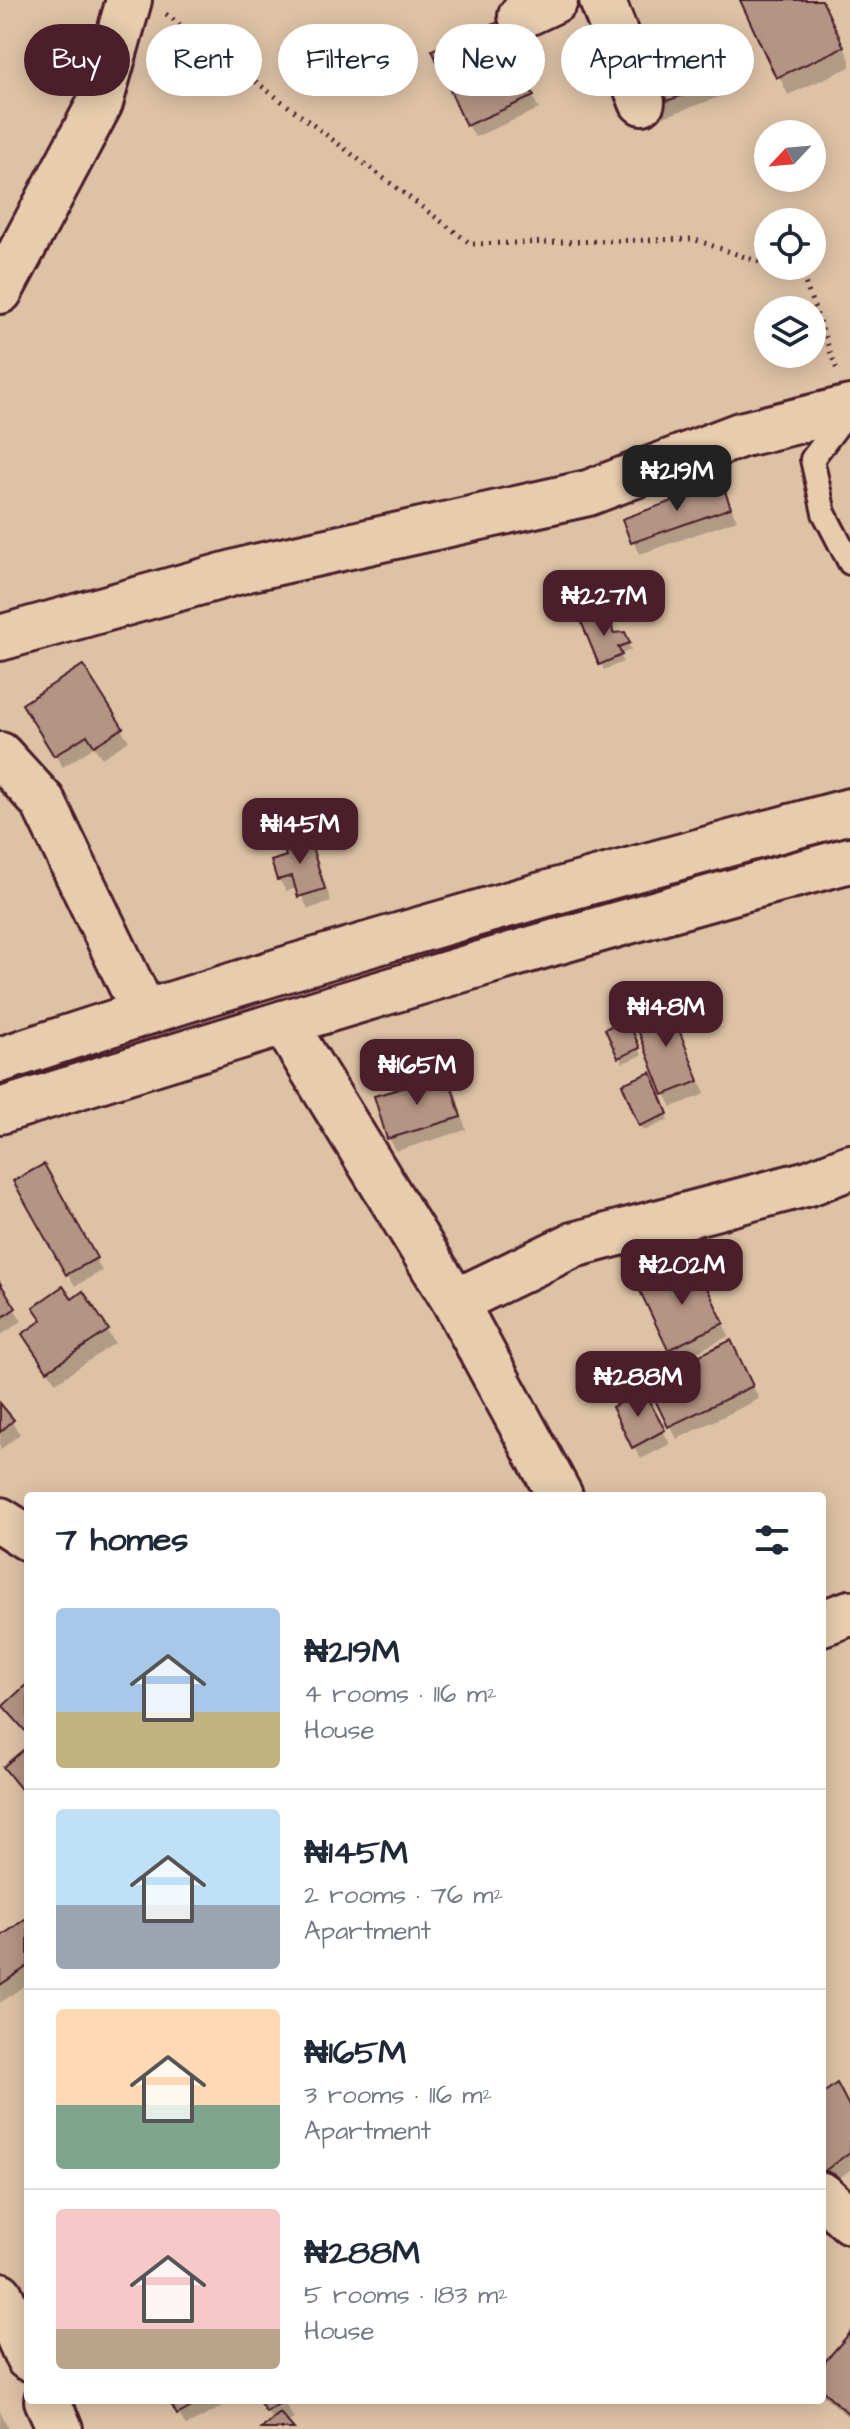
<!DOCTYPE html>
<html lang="en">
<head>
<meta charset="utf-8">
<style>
	:root { --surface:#fff; --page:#f6f6f7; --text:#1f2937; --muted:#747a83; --line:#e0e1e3; --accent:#4a1f2b }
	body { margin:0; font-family:"Architects Daughter",sans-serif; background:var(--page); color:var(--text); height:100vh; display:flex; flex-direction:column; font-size:30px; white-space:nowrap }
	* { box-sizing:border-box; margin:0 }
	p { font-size:26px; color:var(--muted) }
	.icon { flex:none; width:44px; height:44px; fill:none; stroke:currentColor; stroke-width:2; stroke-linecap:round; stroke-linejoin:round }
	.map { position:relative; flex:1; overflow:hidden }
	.details { position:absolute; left:24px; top:1492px; width:802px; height:912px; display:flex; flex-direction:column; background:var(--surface); border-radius:8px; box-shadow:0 4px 20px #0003 }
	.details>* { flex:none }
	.banner { position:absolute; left:24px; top:24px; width:802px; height:72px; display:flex; gap:16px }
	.needle { width:52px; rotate:244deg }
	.controls { position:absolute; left:754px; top:120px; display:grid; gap:16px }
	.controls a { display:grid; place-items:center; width:72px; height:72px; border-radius:50%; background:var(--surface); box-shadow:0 4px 20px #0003; font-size:40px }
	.price { position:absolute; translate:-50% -68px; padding:0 18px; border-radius:16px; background:var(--accent); color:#fff; font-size:26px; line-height:52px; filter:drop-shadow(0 2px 4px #0008) }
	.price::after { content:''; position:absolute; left:50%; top:48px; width:24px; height:18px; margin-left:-12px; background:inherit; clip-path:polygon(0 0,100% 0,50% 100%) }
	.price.current { background:#222; color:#fff }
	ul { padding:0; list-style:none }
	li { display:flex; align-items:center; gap:24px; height:200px; padding:0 32px }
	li+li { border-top:2px solid var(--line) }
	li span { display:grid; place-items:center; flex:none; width:224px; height:160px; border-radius:8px; color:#555 }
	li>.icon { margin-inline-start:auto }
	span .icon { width:96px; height:96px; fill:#fffc; stroke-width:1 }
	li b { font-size:34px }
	h2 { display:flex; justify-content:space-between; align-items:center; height:96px; padding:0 32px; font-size:34px }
	.tag { padding:0 28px; border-radius:36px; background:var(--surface); box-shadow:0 4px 20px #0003; font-size:28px; line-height:72px }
	.tag.current { background:var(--accent); color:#fff }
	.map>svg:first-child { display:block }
</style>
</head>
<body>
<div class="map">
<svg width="850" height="2429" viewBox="0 0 850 2429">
	<rect width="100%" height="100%" fill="#dec2a6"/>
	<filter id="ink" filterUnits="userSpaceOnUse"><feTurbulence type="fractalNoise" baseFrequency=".0125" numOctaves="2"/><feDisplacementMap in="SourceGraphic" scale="16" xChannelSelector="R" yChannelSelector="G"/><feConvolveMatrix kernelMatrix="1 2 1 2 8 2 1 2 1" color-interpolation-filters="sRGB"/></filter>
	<g filter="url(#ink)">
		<path fill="#0003" d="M743,0H822L850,60V67L788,95Z
			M504,37L539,109L475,137L468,125Z
			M650,38L662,64L705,49L725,95L661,118L654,105Z
			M721,486L737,520L640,554L633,542Z
			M610,617L614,635L626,637L631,650L620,654L623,662L604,670L583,620Z
			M24,704L121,729L129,741L102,758L94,747L63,767Z
			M307,837L314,849L331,902L308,909L298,888L286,891L279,879L289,858Z
			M668,1006L705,1094L672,1107L665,1094Z
			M630,1027L642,1055L623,1063L620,1057Z
			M447,1077L455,1089L466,1130L396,1151L389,1138Z
			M653,1080L669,1120L644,1131L624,1085Z
			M44,1166L102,1271L75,1286L16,1181Z
			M702,1280L729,1336L677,1362L643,1292Z
			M0,1287L22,1321L0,1336Z
			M71,1302L107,1331L115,1343L56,1383L32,1346Z
			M738,1355L759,1399L677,1439L649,1382Z
			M650,1405L670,1444L641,1459L634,1447Z
			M0,1406L20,1434L0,1450Z
			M28,1686V1736L5,1707Z
			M28,1920V1983L0,2003V1939Z
			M822,2096L850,2111V2170L822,2191Z
			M850,2337V2419L822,2394V2368Z
			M171,2400H234L186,2426Z
			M260,2400H283L294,2419L286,2423L291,2429H264L273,2421Z
			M0,2411L9,2429H0Z"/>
		<path fill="#b49484" stroke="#4a1f2b" stroke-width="2" d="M740,0H822L844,47L776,78Z
			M498,22L534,96L466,126L432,50Z
			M651,36L660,62L706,46L719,83L652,106L630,43Z
			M722,483L731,508L631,543L622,519Z
			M611,615L613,633L625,632L630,643L618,647L622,655L599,665L580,619Z
			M83,665L123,728L94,746L87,735L54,756L22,704Z
			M308,835L325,889L298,897L292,876L277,880L271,861L286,856L282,843Z
			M669,1004L699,1081L663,1095L633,1017Z
			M627,1018L640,1048L618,1058L605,1029Z
			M651,1072L668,1114L639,1126L622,1084Z
			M448,1075L461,1117L387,1139L374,1096Z
			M44,1164L97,1258L66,1275L13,1181Z
			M696,1265L724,1323L668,1350L640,1291Z
			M0,1283L16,1308L0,1319Z
			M63,1286L72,1299L83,1291L109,1330L47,1371L22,1334L42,1320L33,1307Z
			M731,1340L753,1386L668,1427L646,1381Z
			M643,1390L665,1430L632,1448L612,1407Z
			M0,1403L14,1420L0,1432Z
			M28,1683V1734L3,1706Z
			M28,1746V1798L3,1767Z
			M28,1917V1966L0,1985V1937Z
			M837,2083L850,2108V2152L822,2173V2094Z
			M850,2333V2415L822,2390V2365Z
			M169,2400H204L177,2415Z
			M258,2400H285L266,2412Z
			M280,2413L294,2429H261Z"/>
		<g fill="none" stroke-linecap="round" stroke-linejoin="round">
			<g stroke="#4a1f2b" stroke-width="28">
				<path id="lane" d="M848,412L812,459L824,513L850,563"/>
			</g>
			<g stroke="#4a1f2b" stroke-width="50">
				<path id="street" d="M602,0L642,102
					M521,16L555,0
					M0,291L100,103L129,0
					M0,638L251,568L588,493L740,435L850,408
					M0,755L43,802L144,1012
					M284,1023L455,1302L560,1496
					M455,1302L573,1245L809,1183L850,1167
					M0,1520L28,1538
					M822,1623L850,1613
					M822,2195L850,2221
					M0,2295L28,2358
					M47,2400L60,2429"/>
			</g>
			<g stroke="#4a1f2b" stroke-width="50">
				<path id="primary" d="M0,1060C280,966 565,887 850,811
					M0,1111C282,1022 565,936 850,860"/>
			</g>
			<path stroke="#4a1f2b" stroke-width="5" stroke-dasharray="2 6" stroke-linecap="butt" d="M166,14L471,244L693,239L768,265
				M772,266L803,277L837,370"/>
			<use href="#lane" stroke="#e7ccae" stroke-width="22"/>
			<use href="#street" stroke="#e7ccae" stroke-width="44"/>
			<use href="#primary" stroke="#e7ccae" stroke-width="44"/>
		</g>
	</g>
</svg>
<div class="controls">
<a><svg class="needle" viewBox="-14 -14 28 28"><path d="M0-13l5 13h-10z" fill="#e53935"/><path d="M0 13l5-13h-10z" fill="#747a83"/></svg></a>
<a><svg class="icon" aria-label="locate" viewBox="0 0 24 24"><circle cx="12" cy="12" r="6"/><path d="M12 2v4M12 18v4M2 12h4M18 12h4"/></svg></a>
<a><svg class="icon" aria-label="layers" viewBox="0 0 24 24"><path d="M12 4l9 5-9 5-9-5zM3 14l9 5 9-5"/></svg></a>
</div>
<b class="price current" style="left:677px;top:513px">₦219M</b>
<b class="price" style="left:604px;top:638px">₦227M</b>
<b class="price" style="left:300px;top:866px">₦145M</b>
<b class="price" style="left:666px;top:1049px">₦148M</b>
<b class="price" style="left:417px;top:1107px">₦165M</b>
<b class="price" style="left:682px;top:1307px">₦202M</b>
<b class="price" style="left:638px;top:1419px">₦288M</b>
<div class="banner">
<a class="tag current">Buy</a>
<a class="tag">Rent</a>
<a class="tag">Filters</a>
<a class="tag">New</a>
<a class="tag">Apartment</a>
</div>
<section class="details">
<h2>7 homes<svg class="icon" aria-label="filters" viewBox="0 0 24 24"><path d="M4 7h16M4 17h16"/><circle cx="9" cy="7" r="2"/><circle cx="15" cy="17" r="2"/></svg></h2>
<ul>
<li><span style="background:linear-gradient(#a9c7e8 65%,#c2b280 0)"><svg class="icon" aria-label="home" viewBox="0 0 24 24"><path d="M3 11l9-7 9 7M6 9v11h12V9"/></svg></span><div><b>₦219M</b><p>4 rooms · 116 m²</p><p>House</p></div></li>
<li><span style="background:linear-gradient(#bfe0f5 60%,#9aa5b1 0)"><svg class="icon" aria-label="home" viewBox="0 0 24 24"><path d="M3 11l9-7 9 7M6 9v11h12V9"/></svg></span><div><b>₦145M</b><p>2 rooms · 76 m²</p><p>Apartment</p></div></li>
<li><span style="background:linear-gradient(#ffd9b3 60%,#7fa58c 0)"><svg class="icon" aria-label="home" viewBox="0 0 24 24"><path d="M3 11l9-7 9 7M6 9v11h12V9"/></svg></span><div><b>₦165M</b><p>3 rooms · 116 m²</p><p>Apartment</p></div></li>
<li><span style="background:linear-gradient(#f6c9c9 75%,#b9a48a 0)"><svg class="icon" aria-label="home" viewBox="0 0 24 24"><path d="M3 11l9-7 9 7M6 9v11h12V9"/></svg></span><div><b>₦288M</b><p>5 rooms · 183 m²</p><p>House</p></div></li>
</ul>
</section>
</div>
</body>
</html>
